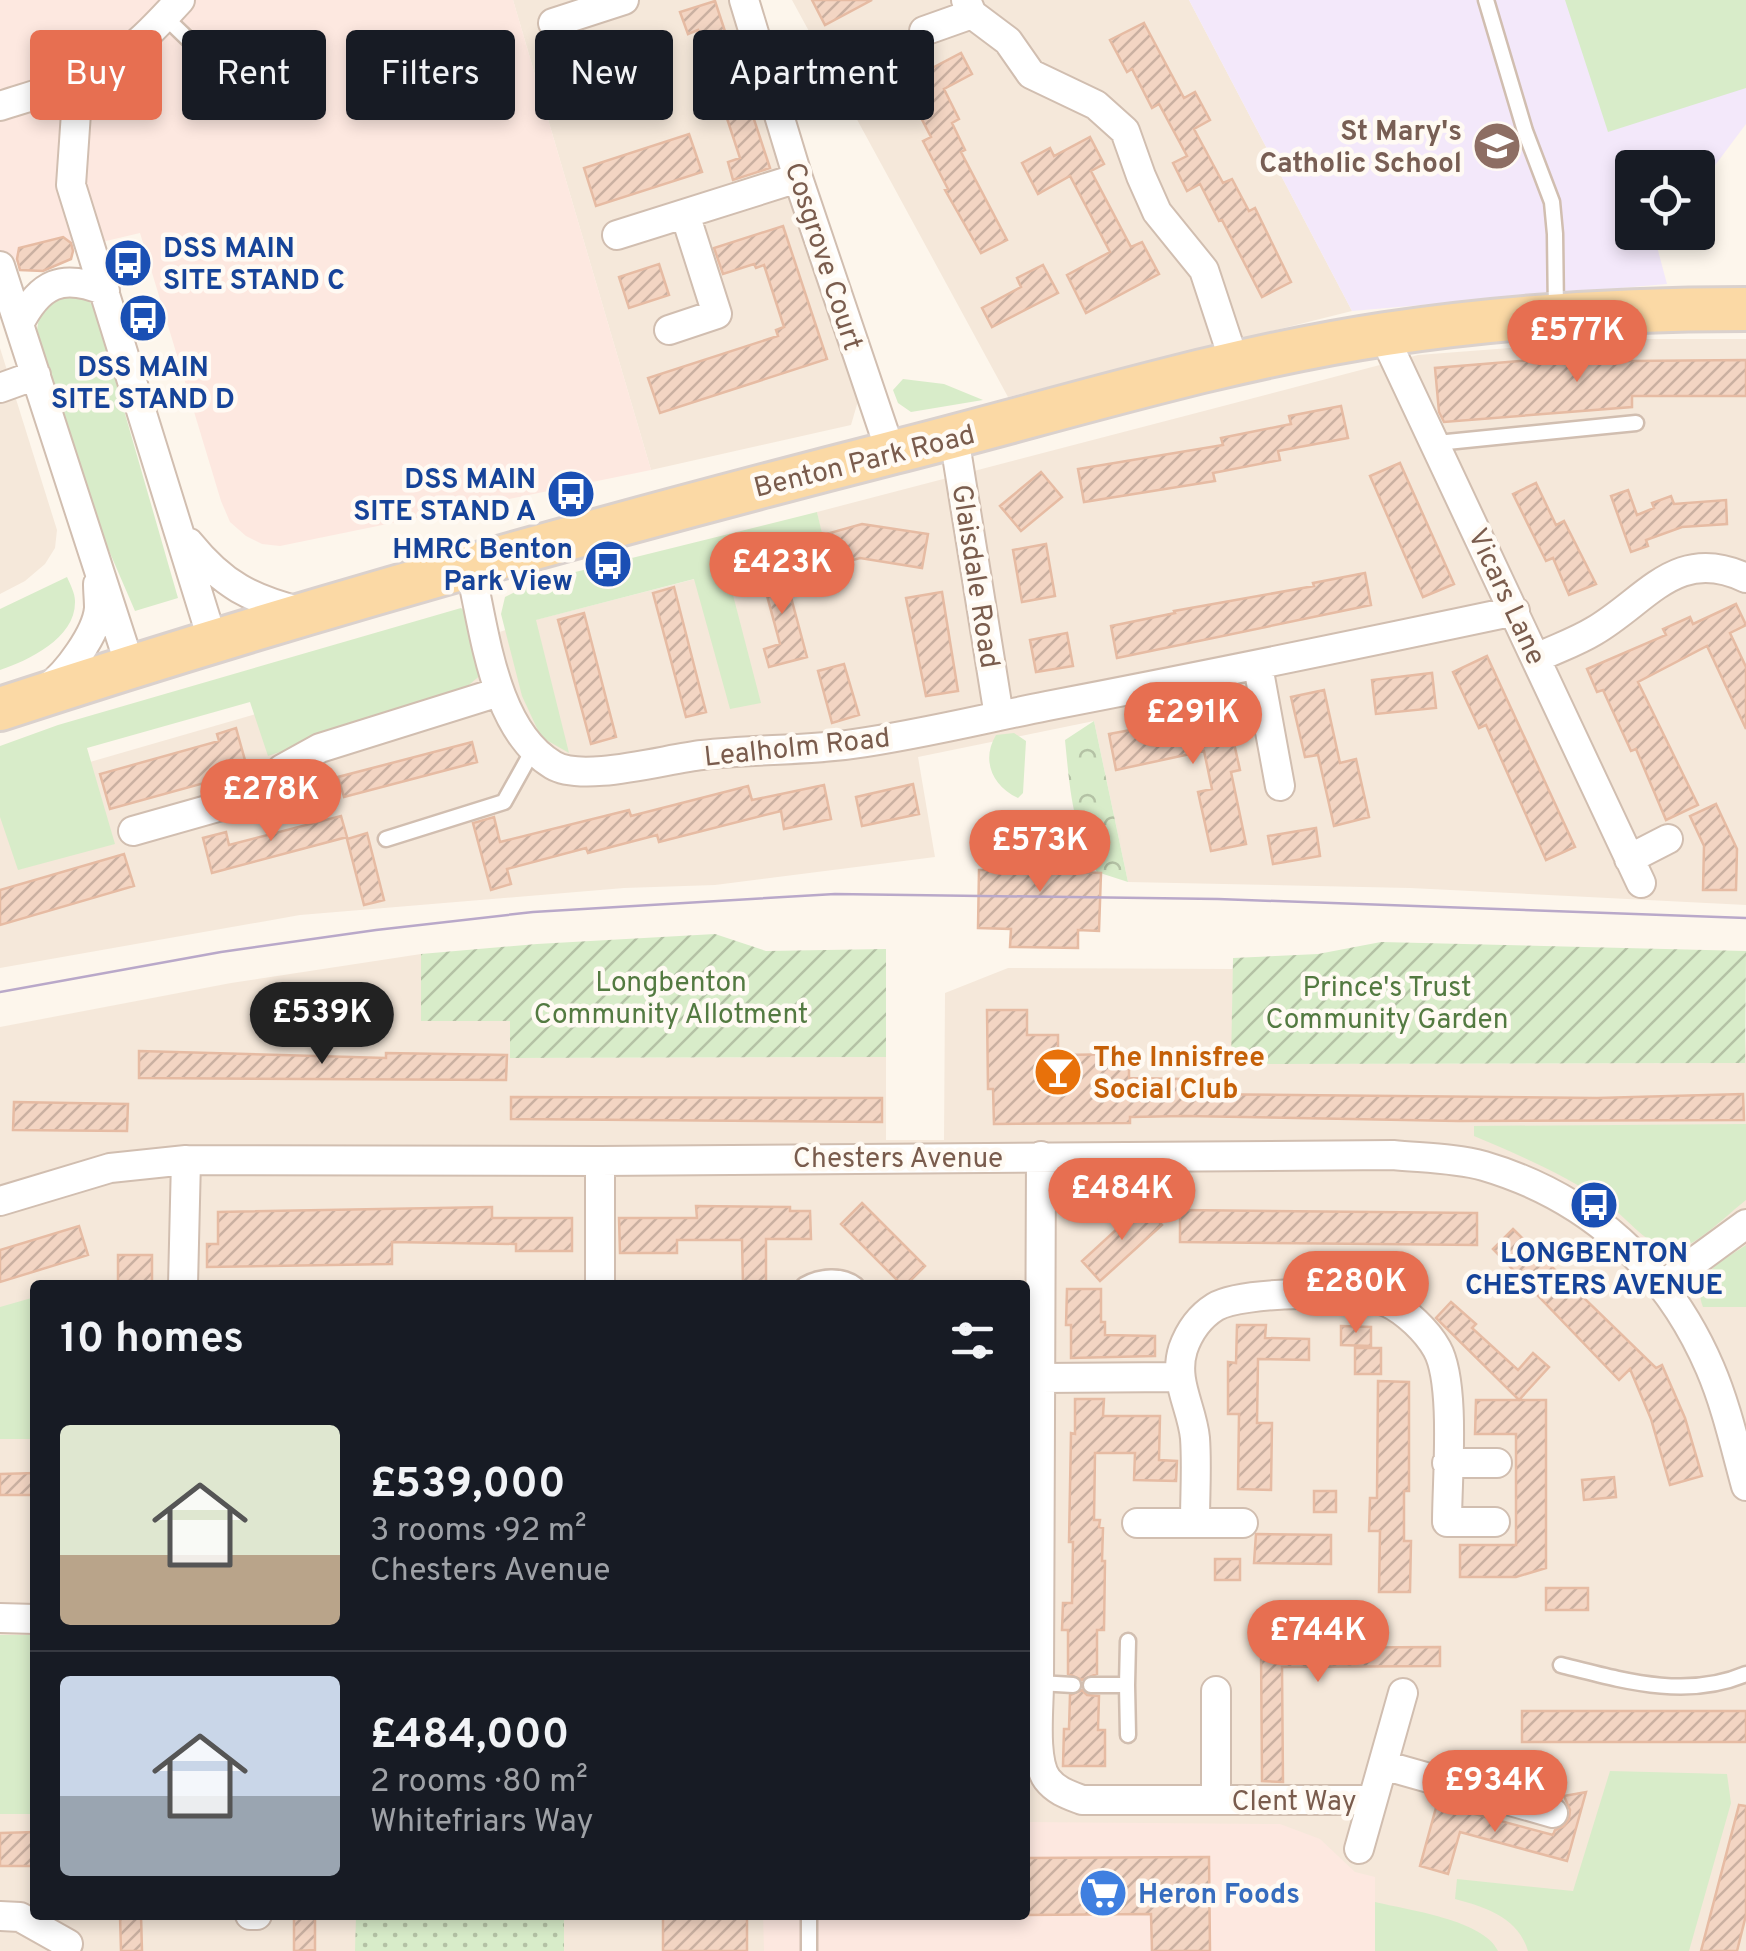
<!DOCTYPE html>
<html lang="en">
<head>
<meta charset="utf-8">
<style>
	:root { --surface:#171b24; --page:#20242c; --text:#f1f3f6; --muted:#9ea1a6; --line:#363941; --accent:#e76f51 }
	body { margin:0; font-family:Overpass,sans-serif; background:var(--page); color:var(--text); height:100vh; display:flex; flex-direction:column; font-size:38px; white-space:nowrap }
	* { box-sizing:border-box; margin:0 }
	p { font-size:32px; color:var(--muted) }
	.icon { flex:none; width:55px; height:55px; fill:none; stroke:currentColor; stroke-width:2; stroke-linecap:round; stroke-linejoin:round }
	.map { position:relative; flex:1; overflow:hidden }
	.drawer { position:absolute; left:30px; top:1280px; width:1000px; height:640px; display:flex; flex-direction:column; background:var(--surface); border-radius:10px; box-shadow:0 5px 15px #0003 }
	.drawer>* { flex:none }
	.top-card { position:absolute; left:30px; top:30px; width:1000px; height:90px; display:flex; gap:20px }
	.controls { position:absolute; left:1615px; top:150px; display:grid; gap:20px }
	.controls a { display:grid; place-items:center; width:100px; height:100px; border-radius:10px; background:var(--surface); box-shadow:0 5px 15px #0003; font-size:50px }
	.price { position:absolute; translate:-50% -85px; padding:0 22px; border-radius:35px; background:var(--accent); color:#fff; font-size:32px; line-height:65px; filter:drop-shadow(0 2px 5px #0008) }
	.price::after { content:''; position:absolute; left:50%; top:60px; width:30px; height:22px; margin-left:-15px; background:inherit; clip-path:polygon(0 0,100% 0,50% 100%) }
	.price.current { background:#222; color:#fff }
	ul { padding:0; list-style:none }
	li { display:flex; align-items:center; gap:30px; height:250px; padding:0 30px }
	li+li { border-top:2px solid var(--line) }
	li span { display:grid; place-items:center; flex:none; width:280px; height:200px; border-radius:10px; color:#555 }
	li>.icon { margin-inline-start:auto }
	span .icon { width:120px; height:120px; fill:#fffc; stroke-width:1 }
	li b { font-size:42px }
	h2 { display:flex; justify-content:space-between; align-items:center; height:120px; padding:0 30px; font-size:42px }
	.chip { padding:0 35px; border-radius:10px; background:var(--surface); box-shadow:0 5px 15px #0003; font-size:35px; line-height:90px }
	.chip.current { background:var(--accent); color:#fff }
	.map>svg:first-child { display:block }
</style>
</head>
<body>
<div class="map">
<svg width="1746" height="1951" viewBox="0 0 1746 1951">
	<defs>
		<pattern id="forest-crowns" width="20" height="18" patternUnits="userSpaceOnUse" patternTransform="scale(2.5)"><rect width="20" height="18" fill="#d8ecc9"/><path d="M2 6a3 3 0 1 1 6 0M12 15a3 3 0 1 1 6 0" fill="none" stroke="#b4c2a5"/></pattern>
		<pattern id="park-dots" width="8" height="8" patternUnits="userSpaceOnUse" patternTransform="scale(2.5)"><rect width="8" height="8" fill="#d8ecc9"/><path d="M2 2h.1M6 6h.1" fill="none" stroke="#b4c2a5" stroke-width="1.8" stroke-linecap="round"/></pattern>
		<pattern id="garden-furrows" width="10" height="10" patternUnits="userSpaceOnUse" patternTransform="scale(2.5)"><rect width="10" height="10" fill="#d8ecc9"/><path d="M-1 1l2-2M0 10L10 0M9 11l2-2" fill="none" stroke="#b4c2a5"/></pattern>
		<pattern id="building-hatch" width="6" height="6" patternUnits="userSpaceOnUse" patternTransform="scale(2.5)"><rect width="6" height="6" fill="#f3d5c3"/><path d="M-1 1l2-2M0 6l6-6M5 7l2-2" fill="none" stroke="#cab0a1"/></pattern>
	</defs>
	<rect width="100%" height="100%" fill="#fdf6ec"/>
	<path fill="#f5e8da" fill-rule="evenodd" d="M513,0H732L858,401L851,425L651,470Z
		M792,0H1189L1352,311L1008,397Z
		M1626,339H1746V905L1410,888L1128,882L1094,721L918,757L935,857L715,885L624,888L300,915L0,968V788L256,714L535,620L824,546L817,512L1418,355Z
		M0,348L57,530L55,548L45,564L25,581L0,594Z
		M421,954V1021H510L511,1058L886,1057V1140H944L945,993L1008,968L1233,969L1232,1064L1744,1063L1746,1037V1951H0V1027L231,983ZM35,1285H1025V1915H35Z"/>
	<path fill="#fde8e0" d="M0,0H513L651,470L280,546L262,544L246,536L230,522L221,501L140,233L0,266Z
		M1025,1822L1280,1824L1320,1839L1355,1872L1375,1877V1951H764L763,1915H1025Z"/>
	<path fill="#f3e8fa" d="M1189,0H1746V124L1698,188V168H1632V232L1663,233L1656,243L1667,284L1352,311Z"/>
	<path fill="#d8ecc9" d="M1565,0H1746V88L1608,132Z
		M65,293L81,295L94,306L178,598L135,611L91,509L37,330C40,309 46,300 65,293Z
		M903,379L944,384L983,400L911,412L898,403L893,390Z
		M817,512L825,546L727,572L761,703L730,709L694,579L536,620L569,753L541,737L522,696L501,614L505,597L535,582Z
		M67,577C70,584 75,593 75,601C76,638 29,660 0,670V609Z
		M461,608L471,616L483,673L463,690L268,756L250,702L87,748L115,844L18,870L0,817V746L58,725Z
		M1014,733L1026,741L1023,793L1018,798C992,786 981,760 996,735Z
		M1746,1124V1200C1729,1213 1697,1246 1676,1249C1651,1252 1626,1216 1606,1203C1565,1175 1519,1155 1474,1136V1126Z
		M1746,1245V1307H1703C1690,1275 1723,1261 1746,1245Z
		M35,1297V1439H0V1307Z
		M0,1635H35V1814H0Z
		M1610,1771L1727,1774L1731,1803L1689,1951H1528C1518,1917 1485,1907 1455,1899L1457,1879L1573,1891Z
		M1375,1902C1408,1910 1484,1920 1498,1951H1375Z"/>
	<path fill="url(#forest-crowns)" d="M1094,721L1128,882L1097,872C1072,827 1070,790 1065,740Z"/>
	<path fill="url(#park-dots)" d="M356,1915H564V1951H355Z"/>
	<path fill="url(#garden-furrows)" d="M715,934L766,951L886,949V1057L510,1058V1021H421V954L537,944Z
		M1381,942L1746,951L1745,1063L1231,1064L1233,958L1318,954Z"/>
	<path fill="url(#building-hatch)" stroke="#e6bba3" stroke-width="2.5" d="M812,0H872L825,25Z
		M715,1L770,168L733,180L728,162L740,158L698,30L688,34L680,12Z
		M1144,23L1184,98L1195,92L1210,120L1194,129L1223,183L1232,179L1249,211L1255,208L1291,282L1262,297L1222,220L1219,221L1200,184L1187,191L1173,163L1187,156L1159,104L1152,108L1132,69L1127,72L1110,40Z
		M659,32L670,65L557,101L546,68Z
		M901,50L915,77L961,53L972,74L944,89L959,119L952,123L965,150L961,152L1007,240L981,253L945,190L948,189L923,141L931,137L905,87L890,95L874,64Z
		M689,134L702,172L596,206L584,168Z
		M1090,137L1104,164L1091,171L1131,247L1142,242L1159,274L1086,313L1067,275L1110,252L1070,176L1038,194L1022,163L1050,148L1054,156Z
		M783,226L827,359L660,413L648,378L778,336L776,330L784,327L764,265L756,268L754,264L723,274L714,248Z
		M63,237L71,243L73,251L71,259L43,271L20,270L17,259L19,248Z
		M659,264L669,295L629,308L619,277Z
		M1043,265L1058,293L992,327L982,308L1021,287L1017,278Z
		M1628,352L1629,361L1746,360V396H1632V407L1444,422L1439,412L1435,368Z
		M1341,406L1348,438L1278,451L1280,460L1213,473L1215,481L1084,502L1078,469L1223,445L1221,438L1291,424L1289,416Z
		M1400,463L1454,584L1423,597L1370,476Z
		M1041,472L1062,497L1021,531L1000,506Z
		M1536,483L1556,525L1564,521L1596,584L1569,595L1553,558L1546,561L1513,494Z
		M1628,490L1637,515L1654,508L1652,503L1671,496L1674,504L1726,500L1727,524L1682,527L1646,540L1648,546L1631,552L1611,496Z
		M862,524L928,534L922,568L860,558L835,565L826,534Z
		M1046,544L1055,596L1022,602L1013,550Z
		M781,560L807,657L769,667L764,649L780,644L759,566Z
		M1365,573L1371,605L1117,658L1111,626L1175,613L1174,611L1314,586L1313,583Z
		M674,587L706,712L686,717L653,593Z
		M942,592L958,691L926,696L906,598Z
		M1736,604L1746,625L1730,633L1746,667V729L1707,646L1638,682L1698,805L1666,820L1636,749L1631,751L1603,690L1597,692L1587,669L1666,635L1663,629L1690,617L1693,624Z
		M584,613L616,737L591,744L558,620Z
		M1067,633L1073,666L1036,672L1030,640Z
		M1487,656L1575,847L1546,860L1486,725L1479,728L1453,672Z
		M844,664L859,715L832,723L818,671Z
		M1432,673L1436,708L1376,714L1372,680Z
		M1324,690L1340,763L1356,759L1369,817L1334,826L1318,755L1305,757L1291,697Z
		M1227,712L1240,770L1231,772L1246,844L1211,851L1198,792L1212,789L1204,751L1116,770L1109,734Z
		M236,728L248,771L110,809L100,774L219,741L217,734Z
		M472,742L477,762L344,797L338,777Z
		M913,784L919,814L862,826L856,797Z
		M824,785L831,819L784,829L781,811L659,842L657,835L588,853L586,848L507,869L511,884L491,890L473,823L494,817L500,842L629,810L631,816L748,786L752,800Z
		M1716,804L1737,849L1736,890H1703L1704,846L1690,816Z
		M341,816L347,837L212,873L203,838L226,832L229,845Z
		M1316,828L1320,856L1273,864L1268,836Z
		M1023,832L1060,833V848L1077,849V872L1101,873L1099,931L1078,930V948L1010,947L1011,929L978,928L979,870H1002V851H1023Z
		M367,833L384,900L364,905L347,839Z
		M124,854L134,886L0,925V890Z
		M987,1010H1027V1035H1058V1055L1129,1054V1078L1185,1079V1094L1597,1098L1743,1094L1744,1120L1458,1121L1185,1116L1130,1117V1123L994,1124L993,1089H988Z
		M139,1051L386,1058V1053L507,1055L506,1080L139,1078Z
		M511,1097L882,1098V1122L511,1119Z
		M14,1102L128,1104L127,1131L13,1130Z
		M862,1203L925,1266L906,1285H902L841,1224Z
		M1143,1205L1162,1225L1100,1281L1082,1261Z
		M696,1206L790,1207V1211H810L811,1239H766V1285H743L742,1240H677V1253H620L619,1218H697Z
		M492,1207V1218H572V1251H516V1244L392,1242V1264L207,1267V1244H218V1212Z
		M1180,1210L1477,1213V1245L1180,1242Z
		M79,1226L88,1255L0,1282V1250Z
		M1513,1229L1656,1368L1662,1365L1685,1418L1702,1476L1670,1485L1651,1419L1630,1369L1619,1380L1493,1249Z
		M118,1255H152V1285H118Z
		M1067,1289H1101V1322H1105V1335L1155,1336V1356L1071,1358V1325H1066Z
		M1451,1302L1476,1324L1472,1328L1518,1370L1533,1353L1549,1367L1519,1400L1436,1318Z
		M1237,1325H1266L1265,1338L1309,1339V1360L1258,1359L1257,1423H1272L1271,1490L1238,1489L1239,1414H1228V1362L1236,1363Z
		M1341,1326L1371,1327V1346L1341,1345Z
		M1355,1348H1381V1374H1355Z
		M1378,1381L1409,1382V1491H1404V1541H1411L1410,1592H1379L1380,1531H1369L1370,1498H1377Z
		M1075,1399H1104L1103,1416H1160L1159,1460L1177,1461L1176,1481L1134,1480L1135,1453H1095L1094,1520H1100L1099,1527L1103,1528L1102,1561H1105L1104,1630H1097V1674L1082,1680L1068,1674V1630H1062L1063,1603H1072L1073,1542H1069L1071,1433L1075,1434Z
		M1476,1400H1546V1568L1516,1577H1460V1545H1516V1434H1475Z
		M35,1473V1495H0V1474Z
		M1614,1477L1616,1497L1584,1500L1582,1480Z
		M1314,1491H1336V1512H1314Z
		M1256,1534L1331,1535V1564L1254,1563Z
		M1215,1559H1240V1580H1215Z
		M1546,1588H1588V1610H1546Z
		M1440,1647V1666L1282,1667L1283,1782L1262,1781L1261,1648Z
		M1082,1690L1087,1695L1099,1696L1098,1730H1105V1766H1063L1064,1729H1069L1070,1695Z
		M1522,1711H1746V1742H1522Z
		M1586,1792L1567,1861L1460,1832L1448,1874L1420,1866L1437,1804L1553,1835L1555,1830L1564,1826L1569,1819L1570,1810L1564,1796Z
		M1739,1805L1746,1806V1915L1737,1951H1701Z
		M35,1832V1866H0V1833Z
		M1209,1857L1210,1951H1152L1151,1914L1025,1915L1026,1858Z
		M120,1915H141L142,1951H121Z
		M294,1915H315V1950L294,1951Z
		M663,1915H747V1951H663Z"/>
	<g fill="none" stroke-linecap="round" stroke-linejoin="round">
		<g stroke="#d1beb0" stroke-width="19">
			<path id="service" d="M1486,0L1525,131L1552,202L1555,234L1556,312
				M165,17L216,66
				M1437,443L1636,423
				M386,839L504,802L533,750
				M804,1285C820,1276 842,1274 856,1285
				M1561,1665C1621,1680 1686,1700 1746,1674
				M1039,1683L1073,1685
				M1091,1685H1127L1128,1735
				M1127,1685L1128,1641
				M809,1915V1951"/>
		</g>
		<g stroke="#d1beb0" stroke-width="32">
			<path id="minor" d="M744,0L798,178L891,453
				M966,0L972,14L1008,41L1031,74L1096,105L1125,131L1141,176L1157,212L1204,270L1235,364
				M553,23L624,0
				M924,31L972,14
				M105,67L76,113L71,185L213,642
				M0,106C34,95 72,85 104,68C132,52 158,24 180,0
				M617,235L798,178
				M0,266L130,666
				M19,324C40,283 62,273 105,291
				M669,330L717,314L685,214
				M1383,334L1641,883
				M0,388L36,375
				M954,437L999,716
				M189,543C223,585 251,599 302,612
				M470,568C485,630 493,729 553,765C583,783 665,759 702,755C752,749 803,751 853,744C918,735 982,719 1047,706C1203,676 1359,644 1515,611
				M1537,658C1555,649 1576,642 1594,631C1647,600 1677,545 1746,578
				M1258,666L1280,786
				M47,688C67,674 97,633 99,608C99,600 98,591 98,584
				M133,831L278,790L282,769L320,748L499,692
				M1629,859L1668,839
				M1041,1156L1039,1683C1039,1708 1033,1760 1047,1779C1056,1791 1069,1795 1082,1800H1372
				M0,1201L110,1168L186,1160L600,1161L1393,1155C1422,1158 1455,1158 1484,1166C1589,1197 1667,1268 1710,1368C1726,1405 1735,1446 1746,1486
				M1664,1284L1746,1224
				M183,1285L186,1160
				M600,1285V1161
				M1041,1378L1179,1377
				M1447,1463H1497
				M1195,1522C1195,1494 1197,1466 1195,1438C1192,1407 1173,1381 1183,1349C1189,1332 1199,1317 1215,1307C1241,1291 1359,1290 1387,1302C1406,1311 1427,1331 1437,1349C1456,1383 1447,1480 1447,1522H1495
				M1137,1523H1243
				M0,1618L35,1619
				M1383,1765L1553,1813
				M1216,1800V1691
				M1359,1849L1403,1693
				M250,1915H257
				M0,1916L20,1917L68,1944"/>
		</g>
		<g stroke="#dad1cd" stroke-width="48">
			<path id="primary" d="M0,709C295,612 594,529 894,452C1057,411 1220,359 1386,334C1505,316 1625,309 1746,309"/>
		</g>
		<use href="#service" stroke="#fff" stroke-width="14"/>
		<use href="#minor" stroke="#fff" stroke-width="28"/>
		<use href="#primary" stroke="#fbd9a5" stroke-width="42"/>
		<path stroke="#b9a8c9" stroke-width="2.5" d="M0,992L221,952L376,930L533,912L835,894L1218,899L1746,918"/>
	</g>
	<defs>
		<g id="school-disc" transform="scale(2.5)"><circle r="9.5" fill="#8d6e63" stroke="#fffaf3"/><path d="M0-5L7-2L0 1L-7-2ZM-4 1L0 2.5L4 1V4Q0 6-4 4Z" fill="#fff"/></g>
		<g id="bus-disc" transform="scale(2.5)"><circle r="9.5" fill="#1a4fb4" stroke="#fffaf3"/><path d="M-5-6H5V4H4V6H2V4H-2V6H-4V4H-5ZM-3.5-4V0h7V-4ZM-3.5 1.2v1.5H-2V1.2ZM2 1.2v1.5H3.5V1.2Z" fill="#fff"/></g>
		<g id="bar-disc" transform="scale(2.5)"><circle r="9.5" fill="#e8710a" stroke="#fffaf3"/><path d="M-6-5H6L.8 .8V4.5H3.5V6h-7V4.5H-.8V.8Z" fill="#fff"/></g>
		<g id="supermarket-disc" transform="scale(2.5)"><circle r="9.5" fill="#3f7fe0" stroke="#fffaf3"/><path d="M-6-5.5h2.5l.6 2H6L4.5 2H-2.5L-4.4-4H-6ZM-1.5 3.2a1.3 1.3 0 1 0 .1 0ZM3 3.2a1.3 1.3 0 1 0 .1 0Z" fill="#fff"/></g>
	</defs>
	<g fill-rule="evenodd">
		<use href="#school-disc" x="1497" y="146"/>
		<use href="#bus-disc" x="128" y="263"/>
		<use href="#bus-disc" x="143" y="318"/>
		<use href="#bus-disc" x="571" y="494"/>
		<use href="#bus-disc" x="608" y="564"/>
		<use href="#bar-disc" x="1058" y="1072"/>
		<use href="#bus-disc" x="1594" y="1205"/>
		<use href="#supermarket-disc" x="1103" y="1893"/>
	</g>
	<g text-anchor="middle" stroke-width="9" stroke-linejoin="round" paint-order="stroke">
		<g font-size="28" font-weight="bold" fill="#785e54" stroke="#fffaf3" text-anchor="end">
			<text x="1462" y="140">St Mary's<tspan x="1462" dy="32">Catholic School</tspan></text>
		</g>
		<g font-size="28" font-weight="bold" fill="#164399" stroke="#fffaf3">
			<text x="163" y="257" text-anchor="start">DSS MAIN<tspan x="163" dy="32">SITE STAND C</tspan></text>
			<text x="143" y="376">DSS MAIN<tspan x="143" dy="32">SITE STAND D</tspan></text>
			<text x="536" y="488" text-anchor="end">DSS MAIN<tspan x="536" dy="32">SITE STAND A</tspan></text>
			<text x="573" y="558" text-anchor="end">HMRC Benton<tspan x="573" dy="32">Park View</tspan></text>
			<text x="1594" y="1262">LONGBENTON<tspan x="1594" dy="32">CHESTERS AVENUE</tspan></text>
		</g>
		<g font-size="28" fill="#7a5c4d" stroke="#fffaf3">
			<text transform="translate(825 256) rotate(72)" y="10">Cosgrove Court</text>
			<text transform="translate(864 460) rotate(-14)" y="10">Benton Park Road</text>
			<text transform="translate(977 576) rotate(81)" y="10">Glaisdale Road</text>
			<text transform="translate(1508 596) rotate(65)" y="10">Vicars Lane</text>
			<text transform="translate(797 746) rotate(-6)" y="10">Lealholm Road</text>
			<text x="898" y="1167">Chesters Avenue</text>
			<text x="1294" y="1810">Clent Way</text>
		</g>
		<g font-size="28" fill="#537a41" stroke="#fffaf3">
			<text x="671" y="991">Longbenton<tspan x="671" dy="32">Community Allotment</tspan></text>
			<text x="1387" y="996">Prince's Trust<tspan x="1387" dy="32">Community Garden</tspan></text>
		</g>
		<g font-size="28" font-weight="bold" fill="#c56008" stroke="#fffaf3" text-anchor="start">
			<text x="1093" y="1066">The Innisfree<tspan x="1093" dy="32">Social Club</tspan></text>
		</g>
		<g font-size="28" font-weight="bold" fill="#366cbe" stroke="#fffaf3" text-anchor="start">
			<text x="1138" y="1903">Heron Foods</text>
		</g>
	</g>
</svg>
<div class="controls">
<a><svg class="icon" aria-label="locate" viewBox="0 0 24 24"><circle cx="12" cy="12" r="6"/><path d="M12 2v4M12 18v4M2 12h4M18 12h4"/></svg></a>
</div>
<b class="price" style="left:1577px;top:385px">£577K</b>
<b class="price" style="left:782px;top:617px">£423K</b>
<b class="price" style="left:1193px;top:767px">£291K</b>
<b class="price" style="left:271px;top:844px">£278K</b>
<b class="price" style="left:1040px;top:895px">£573K</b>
<b class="price current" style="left:322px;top:1067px">£539K</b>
<b class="price" style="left:1122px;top:1243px">£484K</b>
<b class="price" style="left:1356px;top:1336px">£280K</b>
<b class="price" style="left:1318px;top:1685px">£744K</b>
<b class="price" style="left:1495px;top:1835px">£934K</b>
<div class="top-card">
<a class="chip current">Buy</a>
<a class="chip">Rent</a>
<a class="chip">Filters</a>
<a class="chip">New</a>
<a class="chip">Apartment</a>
</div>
<section class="drawer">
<h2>10 homes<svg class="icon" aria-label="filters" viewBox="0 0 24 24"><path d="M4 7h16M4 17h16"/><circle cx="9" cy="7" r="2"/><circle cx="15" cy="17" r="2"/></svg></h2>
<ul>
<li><span style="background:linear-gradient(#dfe7d0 65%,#b9a48a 0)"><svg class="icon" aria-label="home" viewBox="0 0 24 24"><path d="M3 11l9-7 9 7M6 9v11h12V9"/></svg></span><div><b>£539,000</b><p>3 rooms · 92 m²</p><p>Chesters Avenue</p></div></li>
<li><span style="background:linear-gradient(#c9d6e8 60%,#9aa5b1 0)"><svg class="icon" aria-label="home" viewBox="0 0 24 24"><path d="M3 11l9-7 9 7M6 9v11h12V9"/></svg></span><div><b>£484,000</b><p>2 rooms · 80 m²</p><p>Whitefriars Way</p></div></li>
</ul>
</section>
</div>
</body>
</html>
